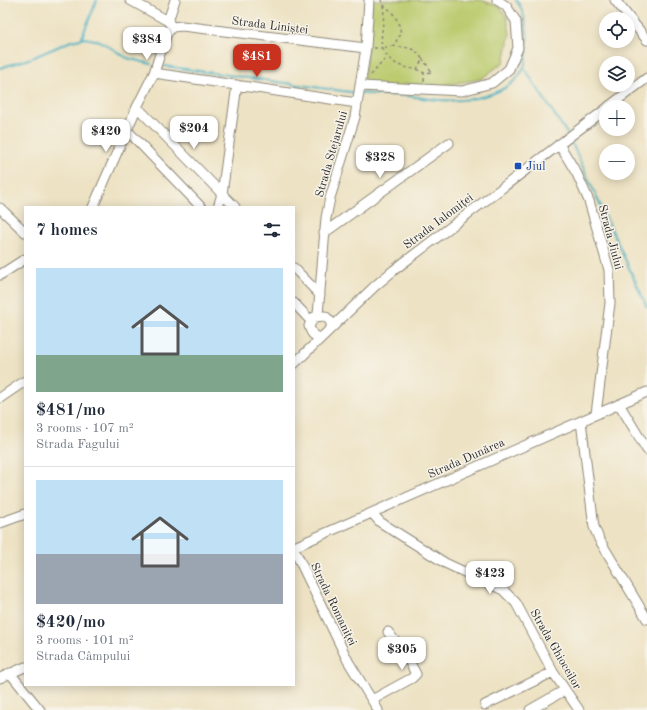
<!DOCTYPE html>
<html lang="en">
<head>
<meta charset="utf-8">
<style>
	:root { --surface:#fff; --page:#f6f6f7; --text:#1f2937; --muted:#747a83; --line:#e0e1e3; --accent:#c8321e }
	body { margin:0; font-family:"Old Standard TT",serif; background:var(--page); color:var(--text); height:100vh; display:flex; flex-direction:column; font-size:15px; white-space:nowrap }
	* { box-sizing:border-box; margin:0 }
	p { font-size:13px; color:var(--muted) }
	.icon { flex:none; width:22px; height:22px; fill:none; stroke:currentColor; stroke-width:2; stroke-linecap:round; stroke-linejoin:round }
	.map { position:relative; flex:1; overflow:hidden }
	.sheet { position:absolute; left:24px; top:206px; width:271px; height:480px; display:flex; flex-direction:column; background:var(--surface); border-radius:0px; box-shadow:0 2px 10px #0003 }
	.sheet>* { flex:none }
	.fabs { position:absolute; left:599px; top:12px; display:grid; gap:8px }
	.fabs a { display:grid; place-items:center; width:36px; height:36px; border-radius:50%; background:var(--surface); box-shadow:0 2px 10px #0003; font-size:20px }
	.price { position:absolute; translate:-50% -34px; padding:0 9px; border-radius:8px; background:#fff; color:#222; font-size:13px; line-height:26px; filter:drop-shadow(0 1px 2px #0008) }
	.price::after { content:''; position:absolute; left:50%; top:24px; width:12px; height:9px; margin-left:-6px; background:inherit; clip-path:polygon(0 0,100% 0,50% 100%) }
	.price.selected { background:var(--accent); color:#fff }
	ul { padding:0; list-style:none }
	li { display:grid; align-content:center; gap:8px; height:212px; padding:0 12px }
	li+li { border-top:1px solid var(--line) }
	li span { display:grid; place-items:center; height:124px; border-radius:0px; color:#555 }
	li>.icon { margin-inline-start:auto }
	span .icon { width:72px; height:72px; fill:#fffc; stroke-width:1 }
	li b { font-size:17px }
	h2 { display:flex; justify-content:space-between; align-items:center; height:48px; padding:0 12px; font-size:17px }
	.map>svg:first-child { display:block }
</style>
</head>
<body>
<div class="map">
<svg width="647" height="710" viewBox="0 0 647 710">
	<rect width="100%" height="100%" fill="#f7f3e8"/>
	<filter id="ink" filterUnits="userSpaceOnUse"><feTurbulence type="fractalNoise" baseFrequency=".025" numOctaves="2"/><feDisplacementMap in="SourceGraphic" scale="8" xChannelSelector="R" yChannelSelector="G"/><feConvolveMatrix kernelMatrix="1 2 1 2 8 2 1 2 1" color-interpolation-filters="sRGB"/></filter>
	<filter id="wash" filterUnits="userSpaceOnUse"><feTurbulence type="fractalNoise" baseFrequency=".012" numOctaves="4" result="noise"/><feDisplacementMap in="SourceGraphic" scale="16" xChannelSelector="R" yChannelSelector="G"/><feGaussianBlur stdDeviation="0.9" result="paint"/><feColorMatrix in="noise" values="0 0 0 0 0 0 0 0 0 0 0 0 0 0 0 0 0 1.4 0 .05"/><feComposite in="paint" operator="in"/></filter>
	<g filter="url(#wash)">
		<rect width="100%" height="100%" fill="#ede2c3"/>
		<path fill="#bbcb6e" stroke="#737b4c" d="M372,0H481L500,7L507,17L510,33L504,62L481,79L444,85L439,92L363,90Z"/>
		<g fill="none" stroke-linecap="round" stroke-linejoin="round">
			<path stroke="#43afc1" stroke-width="2" d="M81,39L97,0
				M164,66L357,93
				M0,68L32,58L71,41L85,38L100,41L127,58L151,64
				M524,68L568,135
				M361,93C373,95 385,94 398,95C412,96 426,99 440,100C467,102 512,96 524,67C527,61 527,53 527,46C528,32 525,11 516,0
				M570,139L647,307"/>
		</g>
	</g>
	<g filter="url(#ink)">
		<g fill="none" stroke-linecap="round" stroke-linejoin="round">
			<g stroke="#8c8677" stroke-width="11">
				<path id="minor" d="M130,0L168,21
					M615,0L647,40
					M171,26L168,21L175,0
					M172,27L182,26L366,48
					M154,73L357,103
					M361,86L462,91L492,83L509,69L518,48L516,21L506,6L497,0
					M137,107L235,207
					M608,107L647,78
					M127,130L201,207
					M559,144L577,174L589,201L609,270L610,303L596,414
					M93,207L137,107L154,73L166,35L172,27
					M218,207L222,194L237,85
					M0,208L25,232
					M324,233L449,143
					M294,268L320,295
					M0,275L25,259
					M294,303L310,320
					M318,315L326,218L330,198L355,117L366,48L369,0
					M321,338C313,336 311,333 309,326L314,317L325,316L330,321L332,327
					M294,364L375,286L394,270L606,109
					M0,398L25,381
					M619,404L647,450
					M581,421L594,527L599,539L647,619
					M372,513L380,522L445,563L503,590L516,603L553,672L579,710
					M0,523L25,514
					M294,547L647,392
					M294,549L348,661L378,710
					M10,673L40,710
					M0,678L25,667
					M372,700L412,678L416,674L407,657L388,632
					M485,705L553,672
					M530,710L565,690"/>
			</g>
			<path stroke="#8c8677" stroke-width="1.5" stroke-dasharray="3 3" stroke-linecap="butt" d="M383,5C395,12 399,22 401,34L393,46
				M393,46C405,47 419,48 422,60L417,69C400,68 390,63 382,48Z
				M374,48H382C379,31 388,16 381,0
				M417,69L424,73L432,72L422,58
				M371,75L387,57
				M424,81V73"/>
			<use href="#minor" stroke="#fff" stroke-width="9"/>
		</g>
	</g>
	<rect fill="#1a4fb4" stroke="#f7f3e8" stroke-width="1.5" x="514" y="162" width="8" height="8" rx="2"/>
	<g text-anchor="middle" stroke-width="3" stroke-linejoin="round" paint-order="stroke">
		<g font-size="12" fill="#2b2b2b" stroke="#f7f3e8">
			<text transform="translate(270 25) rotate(7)" y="4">Strada Liniștei</text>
			<text transform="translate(331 154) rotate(-74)" y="4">Strada Stejarului</text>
			<text transform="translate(438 221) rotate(-37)" y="4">Strada Ialomiței</text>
			<text transform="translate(611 237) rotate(75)" y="4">Strada Jiului</text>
			<text transform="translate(466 458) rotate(-24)" y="4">Strada Dunărea</text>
			<text transform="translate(334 604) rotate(64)" y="4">Strada Romaniței</text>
			<text transform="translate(556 649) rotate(60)" y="4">Strada Ghioceilor</text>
		</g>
		<g font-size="12" fill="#164399" stroke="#f7f3e8" text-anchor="start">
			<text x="526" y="170">Jiul</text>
		</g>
	</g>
</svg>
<div class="fabs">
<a><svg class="icon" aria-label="locate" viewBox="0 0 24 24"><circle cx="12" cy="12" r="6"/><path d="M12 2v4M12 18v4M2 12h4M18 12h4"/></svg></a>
<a><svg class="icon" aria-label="layers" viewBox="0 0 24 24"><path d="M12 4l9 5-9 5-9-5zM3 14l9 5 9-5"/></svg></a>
<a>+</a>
<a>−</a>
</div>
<b class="price" style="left:147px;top:61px">$384</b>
<b class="price selected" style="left:257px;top:78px">$481</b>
<b class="price" style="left:194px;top:150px">$204</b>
<b class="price" style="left:106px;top:153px">$420</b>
<b class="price" style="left:380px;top:179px">$328</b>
<b class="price" style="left:490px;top:595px">$423</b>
<b class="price" style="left:402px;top:671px">$305</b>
<section class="sheet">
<h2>7 homes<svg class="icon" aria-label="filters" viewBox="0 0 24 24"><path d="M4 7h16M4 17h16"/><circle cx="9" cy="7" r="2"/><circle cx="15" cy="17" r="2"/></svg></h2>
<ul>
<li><span style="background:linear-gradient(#bfe0f5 70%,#7fa58c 0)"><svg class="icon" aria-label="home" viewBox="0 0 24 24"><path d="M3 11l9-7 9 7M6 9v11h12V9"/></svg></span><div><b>$481/mo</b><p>3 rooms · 107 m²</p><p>Strada Fagului</p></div></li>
<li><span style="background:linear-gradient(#bfe0f5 60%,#9aa5b1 0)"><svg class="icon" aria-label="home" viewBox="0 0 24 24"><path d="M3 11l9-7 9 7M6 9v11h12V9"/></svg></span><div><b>$420/mo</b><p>3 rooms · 101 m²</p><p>Strada Câmpului</p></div></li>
</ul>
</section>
</div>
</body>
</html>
